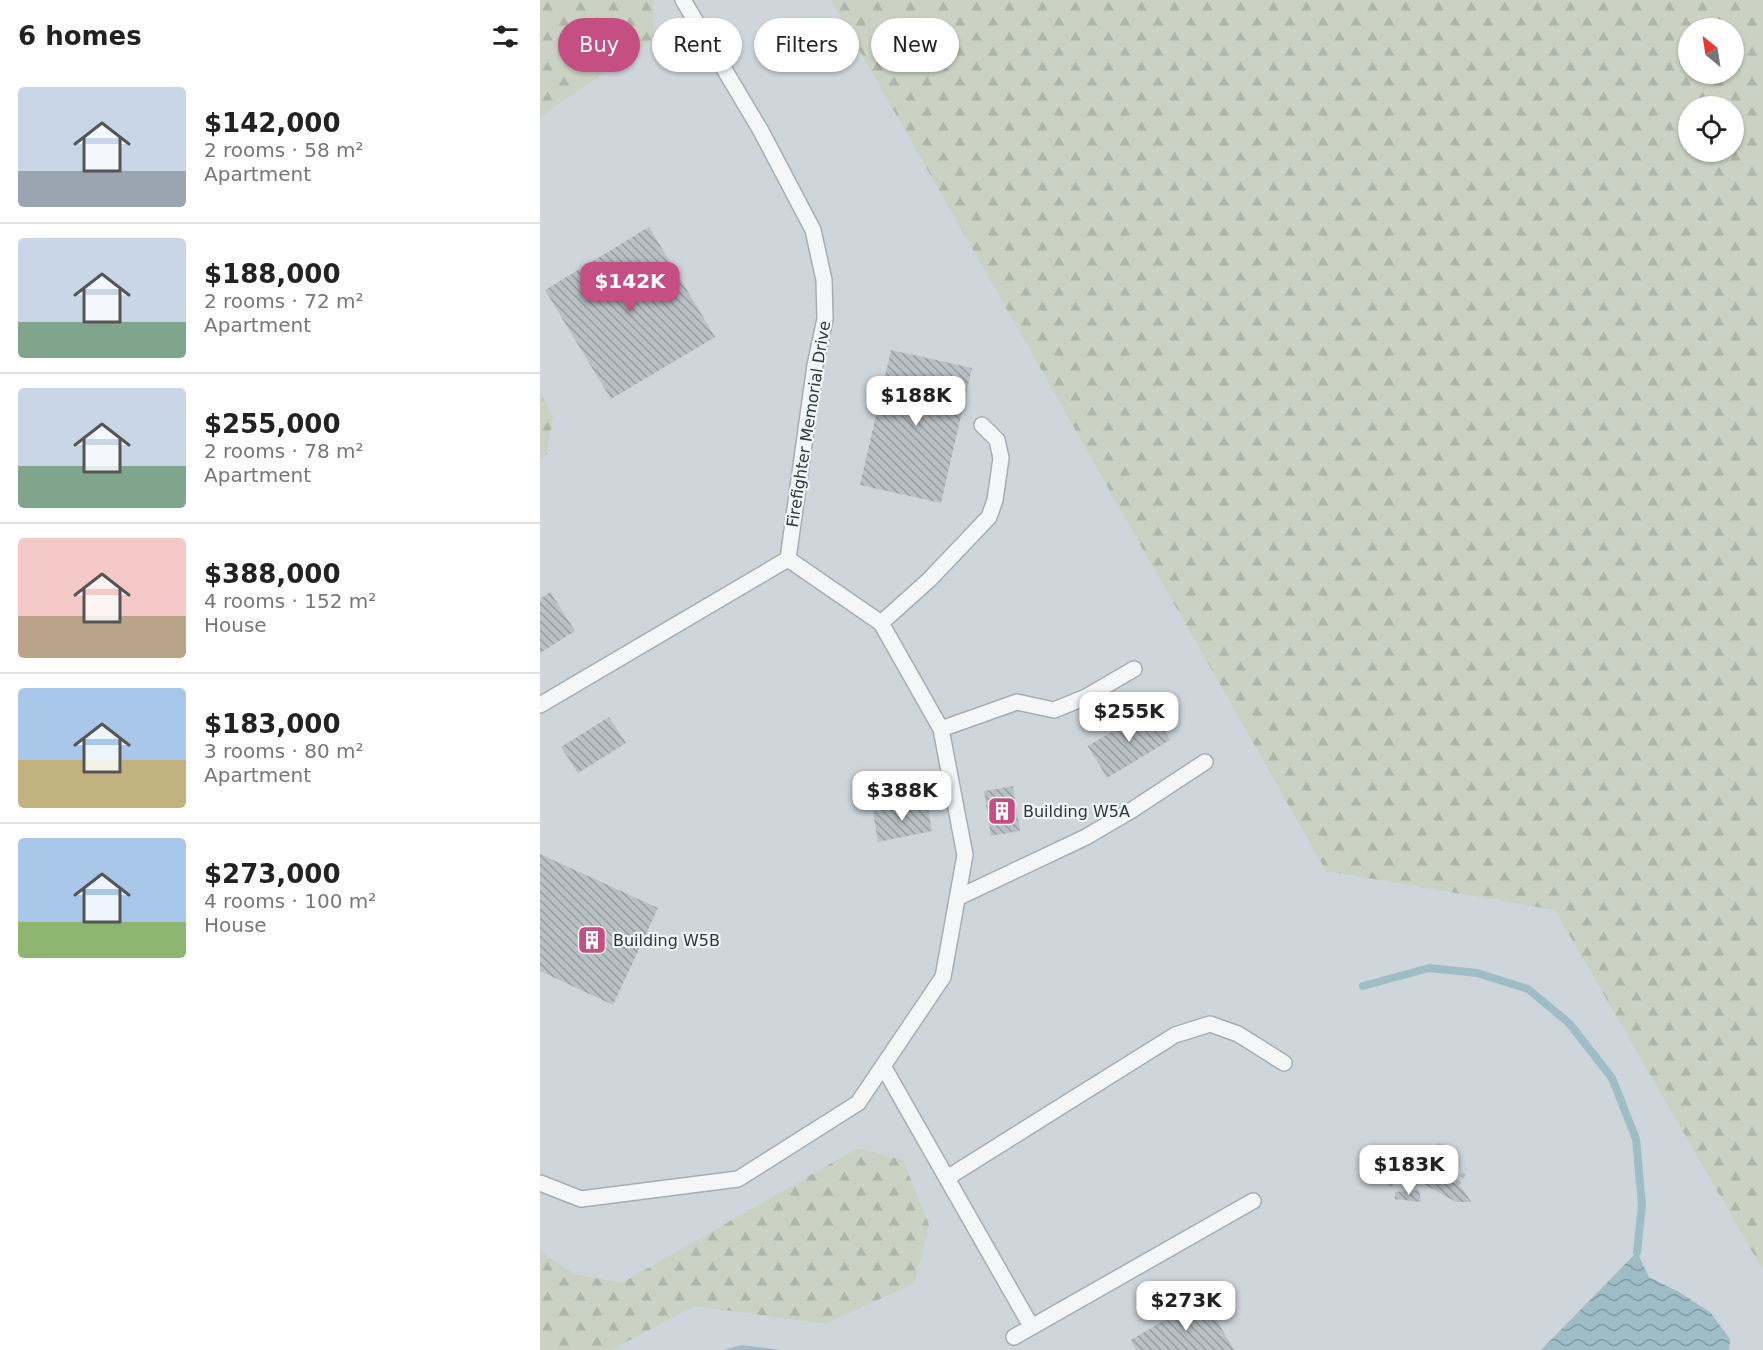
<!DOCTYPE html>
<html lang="en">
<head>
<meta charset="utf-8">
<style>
	:root { --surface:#fff; --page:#f2f2f2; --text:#222; --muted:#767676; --line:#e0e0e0; --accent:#c54f82 }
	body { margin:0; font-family:"DejaVu Sans",sans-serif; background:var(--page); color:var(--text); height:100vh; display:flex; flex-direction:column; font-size:22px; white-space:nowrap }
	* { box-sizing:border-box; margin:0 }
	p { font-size:20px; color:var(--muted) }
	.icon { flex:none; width:33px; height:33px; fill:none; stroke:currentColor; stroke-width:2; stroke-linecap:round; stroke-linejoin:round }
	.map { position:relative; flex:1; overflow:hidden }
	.details { display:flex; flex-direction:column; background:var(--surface); width:540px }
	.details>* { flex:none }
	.hud { position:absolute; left:18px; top:18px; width:570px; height:54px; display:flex; gap:12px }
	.needle { width:39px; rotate:330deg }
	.buttons { position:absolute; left:1138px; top:18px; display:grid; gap:12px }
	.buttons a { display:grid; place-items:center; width:66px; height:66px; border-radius:50%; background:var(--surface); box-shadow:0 2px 4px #0004; font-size:30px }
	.price { position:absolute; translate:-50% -51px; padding:0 14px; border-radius:12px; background:#fff; color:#222; font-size:20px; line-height:39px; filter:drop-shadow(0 2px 3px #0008) }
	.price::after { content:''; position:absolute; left:50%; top:36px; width:18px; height:14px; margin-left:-9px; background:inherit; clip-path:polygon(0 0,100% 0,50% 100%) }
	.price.current { background:var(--accent); color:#fff }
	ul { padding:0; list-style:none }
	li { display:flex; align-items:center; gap:18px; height:150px; padding:0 18px }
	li+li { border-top:2px solid var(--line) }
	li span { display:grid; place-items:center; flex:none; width:168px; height:120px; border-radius:6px; color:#555 }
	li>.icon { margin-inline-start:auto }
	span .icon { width:72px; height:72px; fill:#fffc; stroke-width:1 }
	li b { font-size:26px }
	h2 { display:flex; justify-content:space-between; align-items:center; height:72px; padding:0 18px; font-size:26px }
	.tag { padding:0 21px; border-radius:27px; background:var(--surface); box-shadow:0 2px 4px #0004; font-size:21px; line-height:54px }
	.tag.current { background:var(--accent); color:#fff }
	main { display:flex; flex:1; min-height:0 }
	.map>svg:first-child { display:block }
</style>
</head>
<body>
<main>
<section class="details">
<h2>6 homes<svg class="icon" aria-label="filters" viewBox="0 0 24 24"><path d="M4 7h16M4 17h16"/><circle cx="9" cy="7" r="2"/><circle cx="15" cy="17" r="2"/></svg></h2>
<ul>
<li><span style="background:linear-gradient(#c9d6e8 70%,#9aa5b1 0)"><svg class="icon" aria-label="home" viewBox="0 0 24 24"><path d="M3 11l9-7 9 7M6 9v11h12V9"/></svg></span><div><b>$142,000</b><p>2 rooms · 58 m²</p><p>Apartment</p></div></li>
<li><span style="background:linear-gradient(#c9d6e8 70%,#7fa58c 0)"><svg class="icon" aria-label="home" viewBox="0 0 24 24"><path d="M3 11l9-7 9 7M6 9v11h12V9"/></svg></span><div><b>$188,000</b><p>2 rooms · 72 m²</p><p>Apartment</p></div></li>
<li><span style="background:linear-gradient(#c9d6e8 65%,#7fa58c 0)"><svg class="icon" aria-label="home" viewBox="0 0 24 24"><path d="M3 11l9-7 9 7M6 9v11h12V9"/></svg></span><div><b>$255,000</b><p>2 rooms · 78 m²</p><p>Apartment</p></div></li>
<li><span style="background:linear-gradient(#f6c9c9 65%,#b9a48a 0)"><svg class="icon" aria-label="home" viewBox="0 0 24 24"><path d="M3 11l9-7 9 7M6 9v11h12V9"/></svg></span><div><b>$388,000</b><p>4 rooms · 152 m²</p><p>House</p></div></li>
<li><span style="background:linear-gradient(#a9c7e8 60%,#c2b280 0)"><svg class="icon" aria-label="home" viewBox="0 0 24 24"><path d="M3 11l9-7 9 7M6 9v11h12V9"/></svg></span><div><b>$183,000</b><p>3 rooms · 80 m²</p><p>Apartment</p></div></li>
<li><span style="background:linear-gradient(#a9c7e8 70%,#8fb573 0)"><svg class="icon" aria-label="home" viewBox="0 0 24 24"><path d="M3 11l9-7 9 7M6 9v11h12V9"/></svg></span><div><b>$273,000</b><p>4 rooms · 100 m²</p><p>House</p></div></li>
</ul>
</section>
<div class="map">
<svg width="1223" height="1350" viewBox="0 0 1223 1350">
	<defs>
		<pattern id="forest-firs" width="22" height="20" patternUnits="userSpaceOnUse" patternTransform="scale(1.5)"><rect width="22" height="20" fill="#cbd2c3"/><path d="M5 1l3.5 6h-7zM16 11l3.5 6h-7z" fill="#aeb5a9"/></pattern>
		<pattern id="water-waves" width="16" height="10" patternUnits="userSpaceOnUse" patternTransform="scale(1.5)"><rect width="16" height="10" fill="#9fbdc6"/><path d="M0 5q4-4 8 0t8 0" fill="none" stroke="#829ba2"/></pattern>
		<pattern id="building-back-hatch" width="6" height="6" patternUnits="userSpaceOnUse" patternTransform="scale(1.5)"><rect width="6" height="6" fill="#b9c1c5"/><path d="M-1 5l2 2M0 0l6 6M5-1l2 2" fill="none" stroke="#979ea1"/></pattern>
	</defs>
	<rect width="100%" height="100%" fill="#e1e6e9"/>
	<path fill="#cfd6db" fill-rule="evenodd" d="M0,0H1223V1350H0ZM1149,28H1194V74H1149ZM1149,106H1194V152H1149Z"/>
	<path fill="url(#forest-firs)" fill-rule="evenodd" d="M0,0H114L113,39L0,117Z
		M291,0H1223V1270L1015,910L786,871ZM1194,28V74H1149V28ZM1194,106V152H1149V106Z
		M0,391L13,417L7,454L0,459Z
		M318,1148L363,1160L389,1225L375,1283L285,1324L154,1306L71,1350H0V1251L34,1274L82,1283Z"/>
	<path fill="url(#water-waves)" d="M1097,1252L1109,1277L1139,1292L1170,1312L1190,1339L1189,1350H1001Z
		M201,1345L242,1350H183Z"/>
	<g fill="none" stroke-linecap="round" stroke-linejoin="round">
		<path stroke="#9fbdc6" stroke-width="8" d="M823,986L889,968L937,973L988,989L1029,1023L1072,1078L1096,1139L1102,1205L1097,1252"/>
	</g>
	<path fill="url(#building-back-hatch)" d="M109,227L175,337L71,399L5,290Z
		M351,350L432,368L401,503L320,485Z
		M10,592L35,631L0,653V599Z
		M611,709L630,740L567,778L548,746Z
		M69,717L86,743L38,773L21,747Z
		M473,786L480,831L451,836L444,791Z
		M387,801L392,831L338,842L333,812Z
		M0,854L118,908L73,1005L0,971Z
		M898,1143L904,1146L898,1173L922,1188L931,1202H916L848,1164L856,1149L885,1166Z
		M879,1190L881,1202L855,1199V1192Z
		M663,1297L694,1350H596L591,1340Z"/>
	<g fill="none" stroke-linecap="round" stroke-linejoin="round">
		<g stroke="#a7aeb3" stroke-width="18">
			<path id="lane" d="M143,0L221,131L273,230L284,280L285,319L275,365L248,559
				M341,623L389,580L449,517L455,500L461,458L457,440L442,425
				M0,705L248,559
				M401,729L477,702L514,710L546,697L594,669
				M417,898L546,837L592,810L665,762
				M343,1066L491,1326
				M407,1178L635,1035L670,1024L698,1034L744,1063
				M0,1183L41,1199L198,1179L318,1103L403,977L425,855L401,729L341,623L248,559
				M474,1337L713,1201"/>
		</g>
		<path stroke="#b4b9bc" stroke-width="4" stroke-dasharray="4.5 4.5" stroke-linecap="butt" d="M917,1185L927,1169
			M850,1186L859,1170"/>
		<use href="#lane" stroke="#f4f6f7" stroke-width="15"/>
	</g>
	<defs>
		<g id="building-square" transform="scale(1.5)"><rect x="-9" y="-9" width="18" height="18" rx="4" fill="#c54f82" stroke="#f1f5f6"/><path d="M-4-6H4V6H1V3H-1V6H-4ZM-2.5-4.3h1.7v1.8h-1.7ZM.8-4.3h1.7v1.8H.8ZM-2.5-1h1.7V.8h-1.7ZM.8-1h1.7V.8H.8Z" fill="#fff"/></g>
	</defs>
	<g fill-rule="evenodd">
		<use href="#building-square" x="462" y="811"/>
		<use href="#building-square" x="52" y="940"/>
	</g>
	<g text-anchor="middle" stroke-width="4.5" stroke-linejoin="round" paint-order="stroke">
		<g font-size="16" fill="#2b383f" stroke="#f1f5f6">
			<text transform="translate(268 424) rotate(-81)" y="6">Firefighter Memorial Drive</text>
		</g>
		<g font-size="16" fill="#2b383f" stroke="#f1f5f6" text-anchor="start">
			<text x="483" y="817">Building W5A</text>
			<text x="73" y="946">Building W5B</text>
		</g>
	</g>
</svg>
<div class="buttons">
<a><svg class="needle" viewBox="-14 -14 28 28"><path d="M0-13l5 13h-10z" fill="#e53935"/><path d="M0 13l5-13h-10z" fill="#767676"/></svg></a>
<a><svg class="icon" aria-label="locate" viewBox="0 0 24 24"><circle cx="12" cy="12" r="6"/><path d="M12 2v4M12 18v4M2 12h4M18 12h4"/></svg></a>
</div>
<b class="price current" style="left:90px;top:313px">$142K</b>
<b class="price" style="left:376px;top:427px">$188K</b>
<b class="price" style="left:589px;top:743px">$255K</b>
<b class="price" style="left:362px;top:822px">$388K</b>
<b class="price" style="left:869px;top:1196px">$183K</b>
<b class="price" style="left:646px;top:1332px">$273K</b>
<div class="hud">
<a class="tag current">Buy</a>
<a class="tag">Rent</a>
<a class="tag">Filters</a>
<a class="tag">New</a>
</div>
</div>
</main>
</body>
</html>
